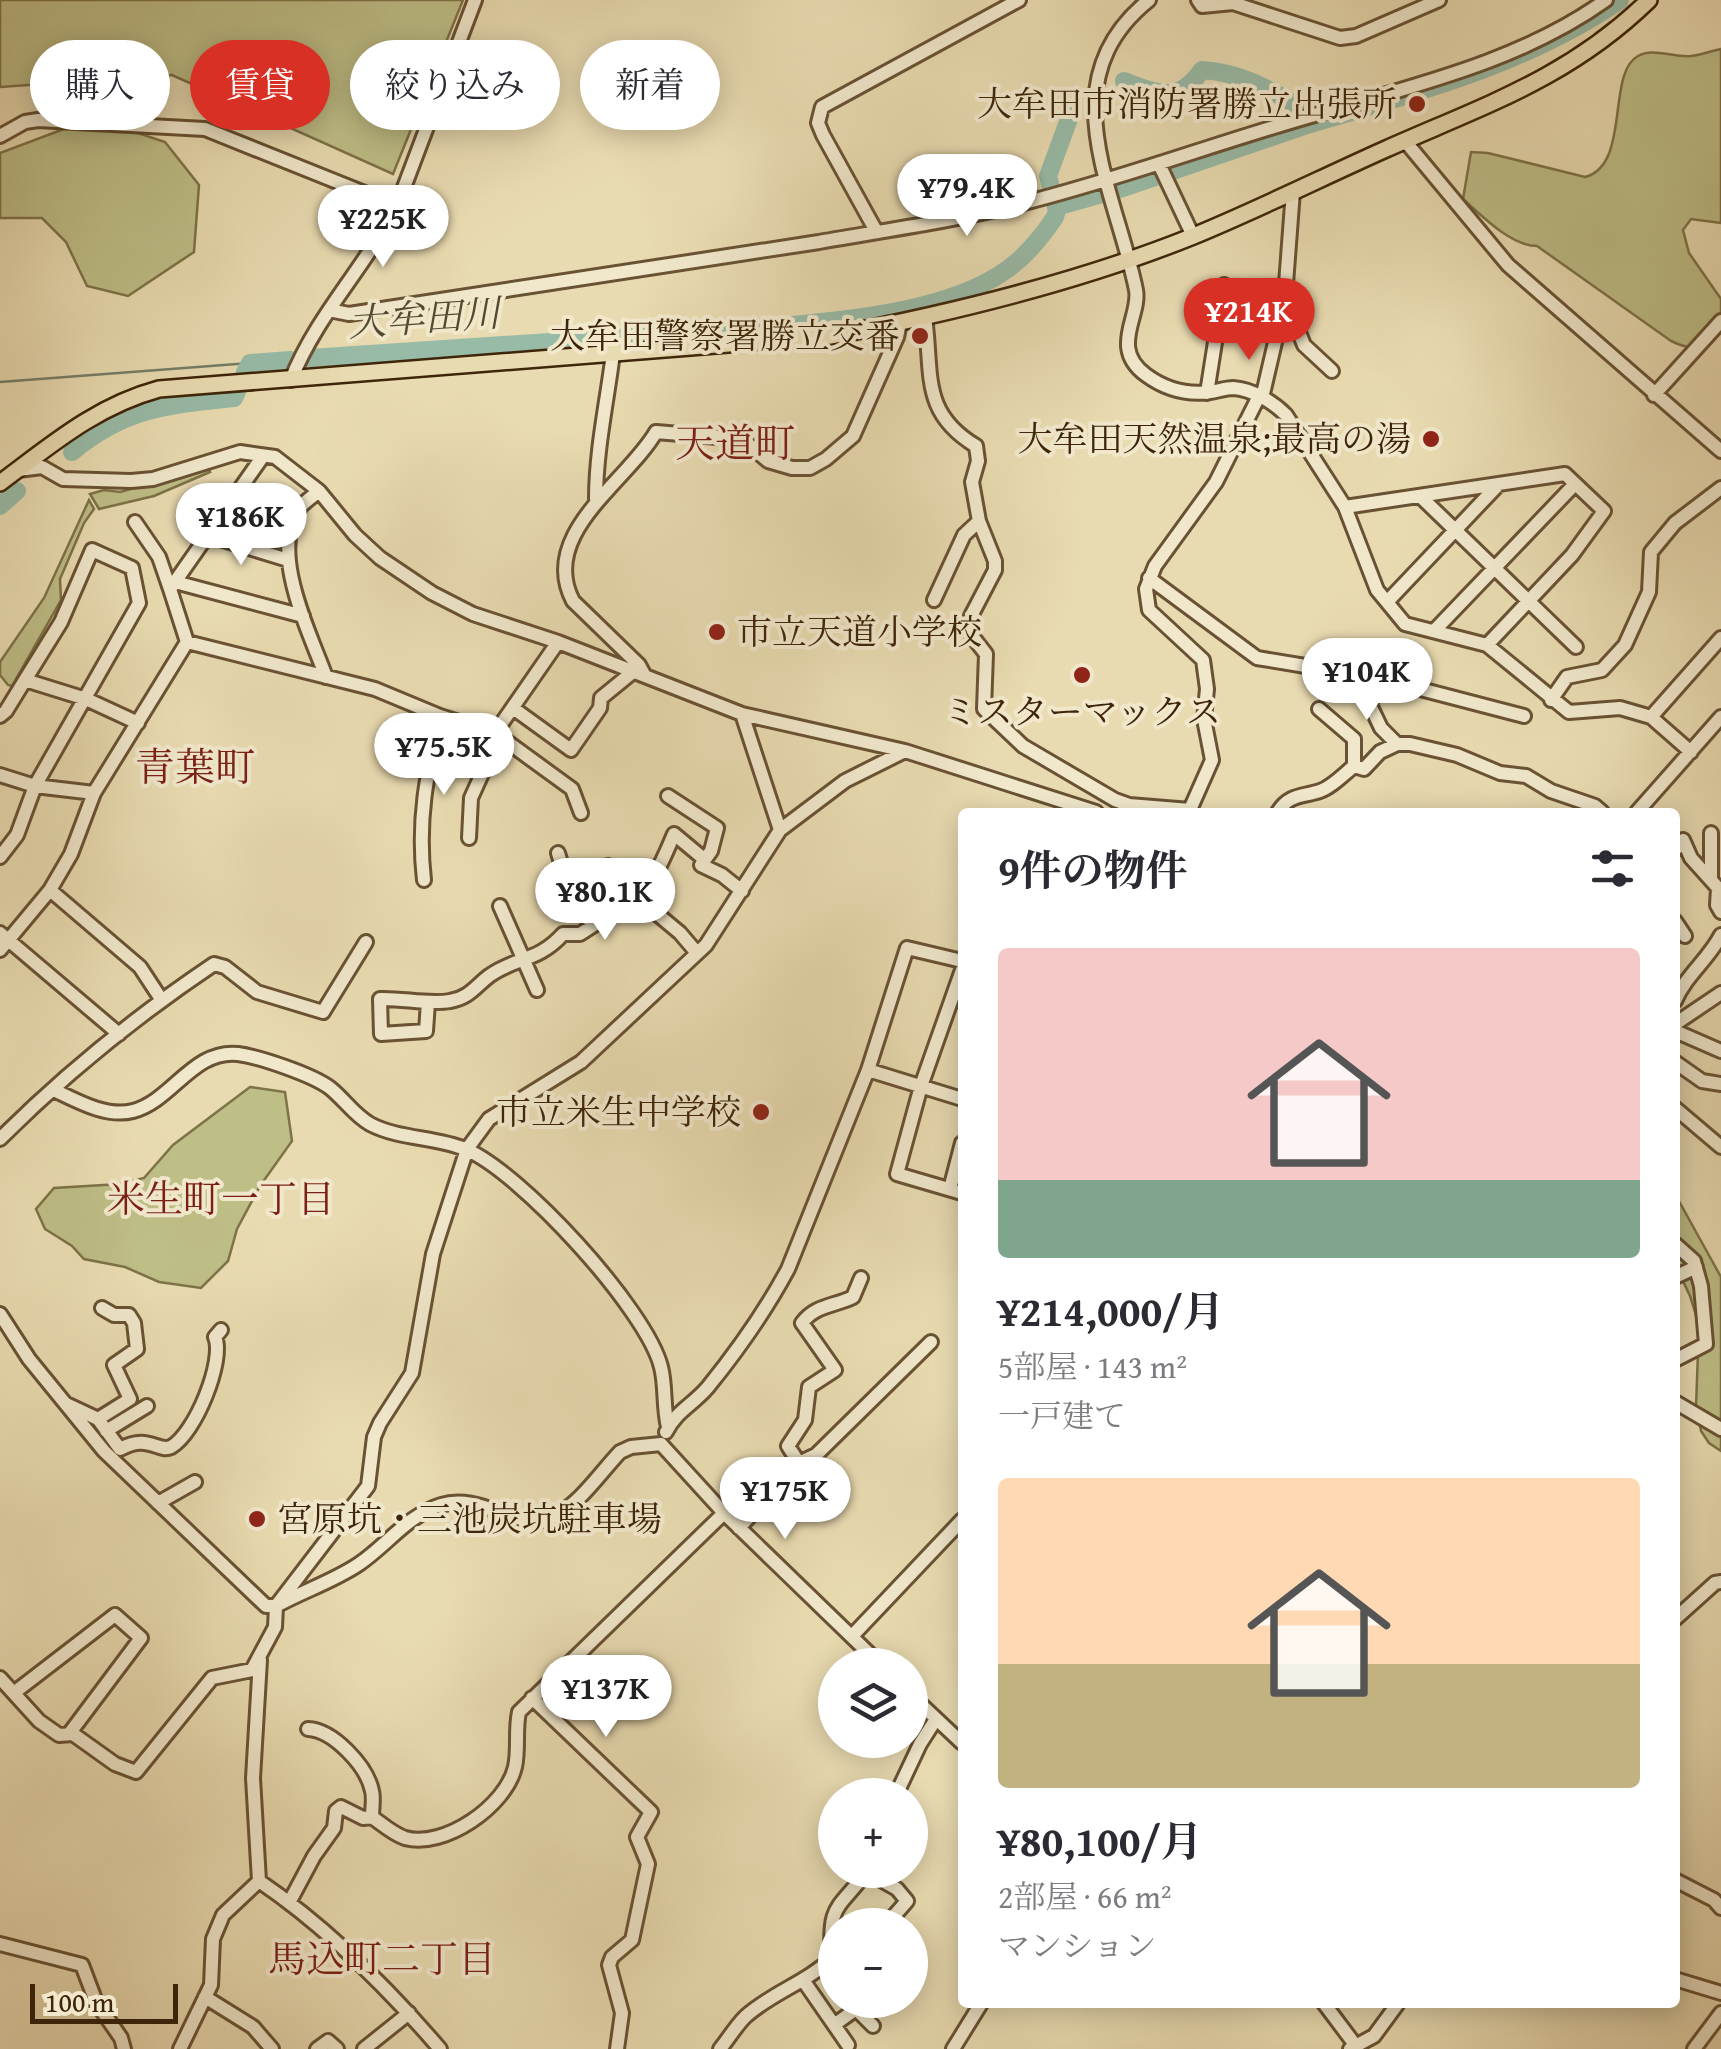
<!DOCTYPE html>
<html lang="ja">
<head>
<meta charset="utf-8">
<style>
	:root { --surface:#fff; --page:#f7f7f7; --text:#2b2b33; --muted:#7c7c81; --accent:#d93025 }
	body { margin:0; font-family:"Gentium Book Plus","Noto Serif JP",serif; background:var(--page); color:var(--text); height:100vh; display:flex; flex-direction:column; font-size:38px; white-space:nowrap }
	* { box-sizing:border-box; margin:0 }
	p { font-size:32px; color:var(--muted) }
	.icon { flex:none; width:55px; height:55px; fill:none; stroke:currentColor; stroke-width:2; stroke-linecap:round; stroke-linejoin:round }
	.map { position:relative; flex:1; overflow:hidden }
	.sheet { position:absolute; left:958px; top:808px; width:722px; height:1200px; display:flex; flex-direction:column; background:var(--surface); border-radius:10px; box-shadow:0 5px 25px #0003 }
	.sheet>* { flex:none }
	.banner { position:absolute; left:30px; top:40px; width:778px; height:90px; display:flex; gap:20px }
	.buttons { position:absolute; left:818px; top:1648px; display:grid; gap:20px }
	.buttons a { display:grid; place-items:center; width:110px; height:110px; border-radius:50%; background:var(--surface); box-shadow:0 5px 25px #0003; font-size:50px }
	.scale { position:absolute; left:30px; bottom:25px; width:148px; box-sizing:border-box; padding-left:10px; border:5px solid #3e2509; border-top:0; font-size:28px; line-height:35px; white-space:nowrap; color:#3e2509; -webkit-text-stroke:8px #f1e8cc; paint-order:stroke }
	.price { position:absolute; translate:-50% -85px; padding:0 22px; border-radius:35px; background:#fff; color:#222; font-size:32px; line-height:65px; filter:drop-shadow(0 2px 5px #0008) }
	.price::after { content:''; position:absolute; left:50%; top:60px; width:30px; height:22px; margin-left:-15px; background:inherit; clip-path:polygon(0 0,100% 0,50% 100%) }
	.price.current { background:var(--accent); color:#fff }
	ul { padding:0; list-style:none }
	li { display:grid; align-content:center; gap:20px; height:530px; padding:0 40px }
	li span { display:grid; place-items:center; height:310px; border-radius:10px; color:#555 }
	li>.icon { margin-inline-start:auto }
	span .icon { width:180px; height:180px; fill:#fffc; stroke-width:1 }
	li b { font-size:42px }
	h2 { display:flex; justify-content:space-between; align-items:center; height:120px; padding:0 40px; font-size:42px }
	.pill { padding:0 35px; border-radius:45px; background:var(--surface); box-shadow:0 5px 25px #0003; font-size:35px; line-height:90px }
	.pill.current { background:var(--accent); color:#fff }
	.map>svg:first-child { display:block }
</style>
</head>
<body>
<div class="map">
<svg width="1721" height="2049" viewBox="0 0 1721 2049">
	<rect width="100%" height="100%" fill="#e9dbb1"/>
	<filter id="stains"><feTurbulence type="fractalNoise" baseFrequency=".002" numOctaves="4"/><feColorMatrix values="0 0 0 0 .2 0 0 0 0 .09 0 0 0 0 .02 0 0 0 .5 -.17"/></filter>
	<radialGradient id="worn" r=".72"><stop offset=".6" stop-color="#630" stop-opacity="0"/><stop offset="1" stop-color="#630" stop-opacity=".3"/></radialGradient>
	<path fill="#bebe87" stroke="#7e7248" stroke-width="2.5" d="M0,0H463L393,174L172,75L0,87Z
		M1721,49V223L1691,219L1683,230L1689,253L1721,299V330C1706,350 1694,352 1671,341L1537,246C1511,246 1482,216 1463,199L1471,152L1488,153L1585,177C1631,165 1606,73 1638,56C1652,47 1674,58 1691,56C1701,55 1711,51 1721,49Z
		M114,125L165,142L199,185L194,252L128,296L87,286L66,242L42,218H0V153L69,127Z
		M208,468L210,472L154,496L99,509L90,494L104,490L120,492Z
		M89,500L94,509L84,523L60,579L61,600L12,686L8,685L0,675V662L44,598Z
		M250,1087L285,1092L292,1141L260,1186L237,1229L228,1261L201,1288L159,1282L125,1267L84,1259L72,1246L45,1229L36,1209L54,1188L120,1184L144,1178L173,1145Z
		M1675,1194L1721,1277V1451L1709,1443L1701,1431L1696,1407L1699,1325L1690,1296L1675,1264Z"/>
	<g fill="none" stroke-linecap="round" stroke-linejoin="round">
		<path stroke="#747f68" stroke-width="2.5" d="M0,382L250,363"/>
		<path stroke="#98bba7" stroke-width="18" d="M1124,81C1159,94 1178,104 1202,70C1240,72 1270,90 1302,108L1307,125C1415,93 1526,65 1620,0
			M1056,207L1123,188L1307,125
			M310,358L773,327C847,319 963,312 1020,259C1033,247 1045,232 1055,217L1057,210L1048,176L1073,108
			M245,372L250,363L290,360
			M72,452C125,408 167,405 234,398L237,392
			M0,506L17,491"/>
		<g stroke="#695233" stroke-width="18">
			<path id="minor" d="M1149,0C1048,81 1116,190 1136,290C1141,316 1109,348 1146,375C1165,389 1187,395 1210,392C1217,391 1226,388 1233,388C1252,389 1273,402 1286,415L1345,507L1377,590L1405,624L1487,645L1569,712L1620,708L1651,717
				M1198,0L1202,6L1233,3L1340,38L1356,36L1439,0
				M0,136L25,122L38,120L205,129L397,206
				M1405,141L1508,265L1721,451
				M1159,164L1193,236
				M1293,191L1285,297L1304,345L1332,371
				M876,231L823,135L818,123L822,107L1019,0
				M329,310L349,314L819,242C886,230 954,221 1020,204C1121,179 1218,142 1318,114C1416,85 1521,61 1606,0
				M925,317C933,374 920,412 976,446L978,461L972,482L979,521L995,561V570L971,616L972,636L986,654L984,709L1023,746L1115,800L1129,805L1190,810
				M291,380C316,316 366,266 397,206L475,0
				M1207,393L1224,285
				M1654,395L1721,321
				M1262,398L1276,338
				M18,470L42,467L63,479L131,481L153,479L240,452L275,457L319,491L355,535L380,558L432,593L473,614L558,642L742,714L905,751L1096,812
				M319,491C313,496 306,501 301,506C267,549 310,633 326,677
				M1421,497L1576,647
				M596,499C596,450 607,402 613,353
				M1345,507L1565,474L1604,511L1572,555L1487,645
				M135,522L159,557L170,589
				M207,535L288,560
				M1149,578L1257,658L1378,678L1524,716
				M175,582L303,616
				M934,600L964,535L979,521
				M1387,602L1498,485
				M1434,631L1575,484
				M187,642L375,689L440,716L495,733L572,789L581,813
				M645,676L639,665L573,601C538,534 627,482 656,432L742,439L768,461L792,468H810L826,459L853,436L897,337L900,323
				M1378,678L1370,705L1381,728L1397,744
				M1551,700L1567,677L1602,670L1625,645L1649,592L1651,552L1675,523L1721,488
				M513,708L571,750L600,708L601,698L634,671
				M1319,709L1354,739V766
				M742,714L780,830
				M0,716L6,711L25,680L86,699L138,723
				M495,733L558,642
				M1691,752L1651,717L1721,638
				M0,775L35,786L94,793
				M668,796L717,828L711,851L701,865L722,875L742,891
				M1189,812L1212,760L1204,719L1207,689L1203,660L1149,610L1146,589L1155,566L1216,482L1259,396
				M1278,812C1289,794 1302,797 1320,791C1332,787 1344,774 1354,766L1364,769L1380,752L1397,744H1410L1457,755L1500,773L1526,776L1551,791L1595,806L1602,812
				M1637,812L1721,717
				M1711,833V878
				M469,838L471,798L499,736
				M1675,850L1683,840L1691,858L1718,888L1717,905L1721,912
				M558,853L574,906L594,925C644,897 652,887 674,834L704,859
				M0,857L17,835L35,786L139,603L132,568L92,550L61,622L25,680
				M567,879L608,866
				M424,880C417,819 427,774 440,716
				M50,890L140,967L161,999
				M638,898L680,933L697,953
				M500,906L537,990
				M1675,921L1685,936
				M0,933L119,1034
				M0,950L50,890L71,854L94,793L187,642L170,589L263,456
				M962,970L921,1086L897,1174L962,1193
				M1675,1001C1686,975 1708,960 1721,935
				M428,1002L426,1031L381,1034L380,999C403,998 428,1005 450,1001C469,998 476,986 489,976C515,957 538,962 563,934H580L594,925
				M1675,1024L1721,993
				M1675,1031L1721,1051
				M1675,1062L1702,1081L1721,1084
				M868,1070L962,1099
				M54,1090C77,1101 107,1118 133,1111C172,1101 193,1049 238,1054C260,1057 313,1075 330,1088C344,1099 354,1115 370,1124C398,1139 436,1137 465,1149C520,1171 647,1310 661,1367C666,1386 663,1407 668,1427
				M1675,1108L1721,1147
				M0,1139C65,1074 138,1015 214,964L225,967L257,992L323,1012L366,942
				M950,1189L962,1143
				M1675,1244L1694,1261L1701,1286L1706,1344L1675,1360
				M1675,1277L1696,1267
				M0,1314L29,1359L104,1451L266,1606H276C303,1591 334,1581 359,1564C387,1545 408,1515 441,1505C482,1492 518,1533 553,1517C579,1505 600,1473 620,1452L631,1447L661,1444
				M1675,1402L1721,1429
				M66,1404L98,1419L120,1449C148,1433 158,1453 171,1447C195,1434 225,1360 215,1337L221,1330
				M98,1419L130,1399L114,1365L137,1349L134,1323L129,1315H114L102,1308
				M106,1431L147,1406
				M666,1432C676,1411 694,1404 708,1387C738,1350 766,1310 788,1269L868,1070L907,948L962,961
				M661,1444L724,1513L881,1665
				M799,1463L788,1446L805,1420L809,1387L835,1370L802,1323C815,1305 835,1306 853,1297L861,1278
				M158,1503L195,1482
				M739,1528L799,1463L816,1455L931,1342
				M1675,1619L1715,1583L1721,1582
				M852,1636L962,1520
				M0,1678L39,1721L59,1735L73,1734L115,1764L136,1772L212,1678L252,1670L275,1627L276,1606L368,1486L374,1437L380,1423L412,1373L433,1254L467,1149L489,1119L581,1062L706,945L780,830L845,781L905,751
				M15,1692L115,1615L141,1638L69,1734
				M910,1694L962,1743
				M532,1698L651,1812L637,1837L648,1864L632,1940L612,1957L609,1965L622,2013L617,2049
				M308,1729C333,1730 367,1766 372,1791C374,1798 372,1809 372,1817
				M896,1795L920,1744L936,1719
				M867,1872L897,1889L907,1901L886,1925
				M1675,1880L1714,1900L1721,1908
				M259,1881C328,1928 386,1986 440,2049
				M290,1901L314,1856L334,1828L336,1811L341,1807L363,1818L372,1817C382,1824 393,1834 405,1838C444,1849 506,1806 515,1767C519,1749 515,1730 519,1712L724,1513
				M0,1944L82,1965L96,2002L121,2038L124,2049
				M1675,1979L1721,1993
				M803,1980L848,2045
				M205,1997L253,2027L272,2049
				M1323,2002L1356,2046
				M834,2025L856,2009L873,2026
				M180,2049L211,1985L213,1939L223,1915L259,1881L253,1778L260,1660
				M317,2049L328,2041L337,2049
				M364,2049L409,2013
				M720,2049C728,2039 736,2026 745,2017C771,1993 806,1983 832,1958C828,1902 838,1911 868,1870
				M953,2049L982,2002
				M1350,2049L1374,2036L1399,2002
				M1694,2049L1721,2013"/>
		</g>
		<g stroke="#3e2509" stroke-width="20">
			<path id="major" d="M0,483C51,445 96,406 159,389L831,336C952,313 1076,283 1191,237C1257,210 1321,178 1386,149C1485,105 1569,78 1649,0"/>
		</g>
		<use href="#minor" stroke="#f1e8cc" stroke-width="12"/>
		<use href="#major" stroke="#e9dbb1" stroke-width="15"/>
	</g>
	<g fill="#8f2418" stroke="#f1e8cc" stroke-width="4">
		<circle cx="1417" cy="104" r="10"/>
		<circle cx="920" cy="336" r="10"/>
		<circle cx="1431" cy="439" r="10"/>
		<circle cx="717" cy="632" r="10"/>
		<circle cx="1082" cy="675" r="10"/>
		<circle cx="761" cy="1112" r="10"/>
		<circle cx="257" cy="1519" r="10"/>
	</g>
	<g text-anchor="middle" stroke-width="8" stroke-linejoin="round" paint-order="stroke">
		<g font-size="35" fill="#3e2509" stroke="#f1e8cc" text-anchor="end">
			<text x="1397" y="116">大牟田市消防署勝立出張所</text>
			<text x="900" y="348">大牟田警察署勝立交番</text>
			<text x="1411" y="451">大牟田天然温泉;最高の湯</text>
			<text x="737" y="644" text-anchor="start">市立天道小学校</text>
			<text x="1082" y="724" text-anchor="middle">ミスターマックス</text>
			<text x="741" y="1124">市立米生中学校</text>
			<text x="277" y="1531" text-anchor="start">宮原坑・三池炭坑駐車場</text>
		</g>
		<g font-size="38" font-style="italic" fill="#544a30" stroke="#f1e8cc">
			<text transform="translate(424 318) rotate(-4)" y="13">大牟田川</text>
		</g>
		<g font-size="38" fill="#7a1f14" stroke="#f1e8cc">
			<text x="221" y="1212">米生町一丁目</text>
			<text x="382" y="1972">馬込町二丁目</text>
		</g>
		<g font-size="40" fill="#7a1f14" stroke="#f1e8cc">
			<text x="735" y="457">天道町</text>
			<text x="195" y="781">青葉町</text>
		</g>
	</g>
	<rect width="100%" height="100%" filter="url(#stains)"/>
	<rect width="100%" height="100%" fill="url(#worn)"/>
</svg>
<div class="buttons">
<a><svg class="icon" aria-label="layers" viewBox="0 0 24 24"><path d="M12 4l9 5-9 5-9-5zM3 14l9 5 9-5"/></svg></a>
<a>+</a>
<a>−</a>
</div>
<div class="scale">100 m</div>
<b class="price" style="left:967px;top:239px">¥79.4K</b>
<b class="price" style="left:383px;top:270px">¥225K</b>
<b class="price current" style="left:1249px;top:363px">¥214K</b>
<b class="price" style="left:241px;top:568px">¥186K</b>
<b class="price" style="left:1367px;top:723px">¥104K</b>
<b class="price" style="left:444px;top:798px">¥75.5K</b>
<b class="price" style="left:605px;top:943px">¥80.1K</b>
<b class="price" style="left:785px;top:1542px">¥175K</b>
<b class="price" style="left:606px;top:1740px">¥137K</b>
<div class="banner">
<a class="pill">購入</a>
<a class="pill current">賃貸</a>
<a class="pill">絞り込み</a>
<a class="pill">新着</a>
</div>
<section class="sheet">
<h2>9件の物件<svg class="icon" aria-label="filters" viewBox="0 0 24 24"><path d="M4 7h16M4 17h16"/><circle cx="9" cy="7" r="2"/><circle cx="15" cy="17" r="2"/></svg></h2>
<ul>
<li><span style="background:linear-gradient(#f6c9c9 75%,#7fa58c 0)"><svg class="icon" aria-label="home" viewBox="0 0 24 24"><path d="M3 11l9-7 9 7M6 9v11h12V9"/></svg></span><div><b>¥214,000/月</b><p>5部屋 · 143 m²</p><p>一戸建て</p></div></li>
<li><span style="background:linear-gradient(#ffd9b3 60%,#c2b280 0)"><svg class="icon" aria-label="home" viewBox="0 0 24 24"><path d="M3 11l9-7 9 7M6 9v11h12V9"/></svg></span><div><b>¥80,100/月</b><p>2部屋 · 66 m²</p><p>マンション</p></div></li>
</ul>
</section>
</div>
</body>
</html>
